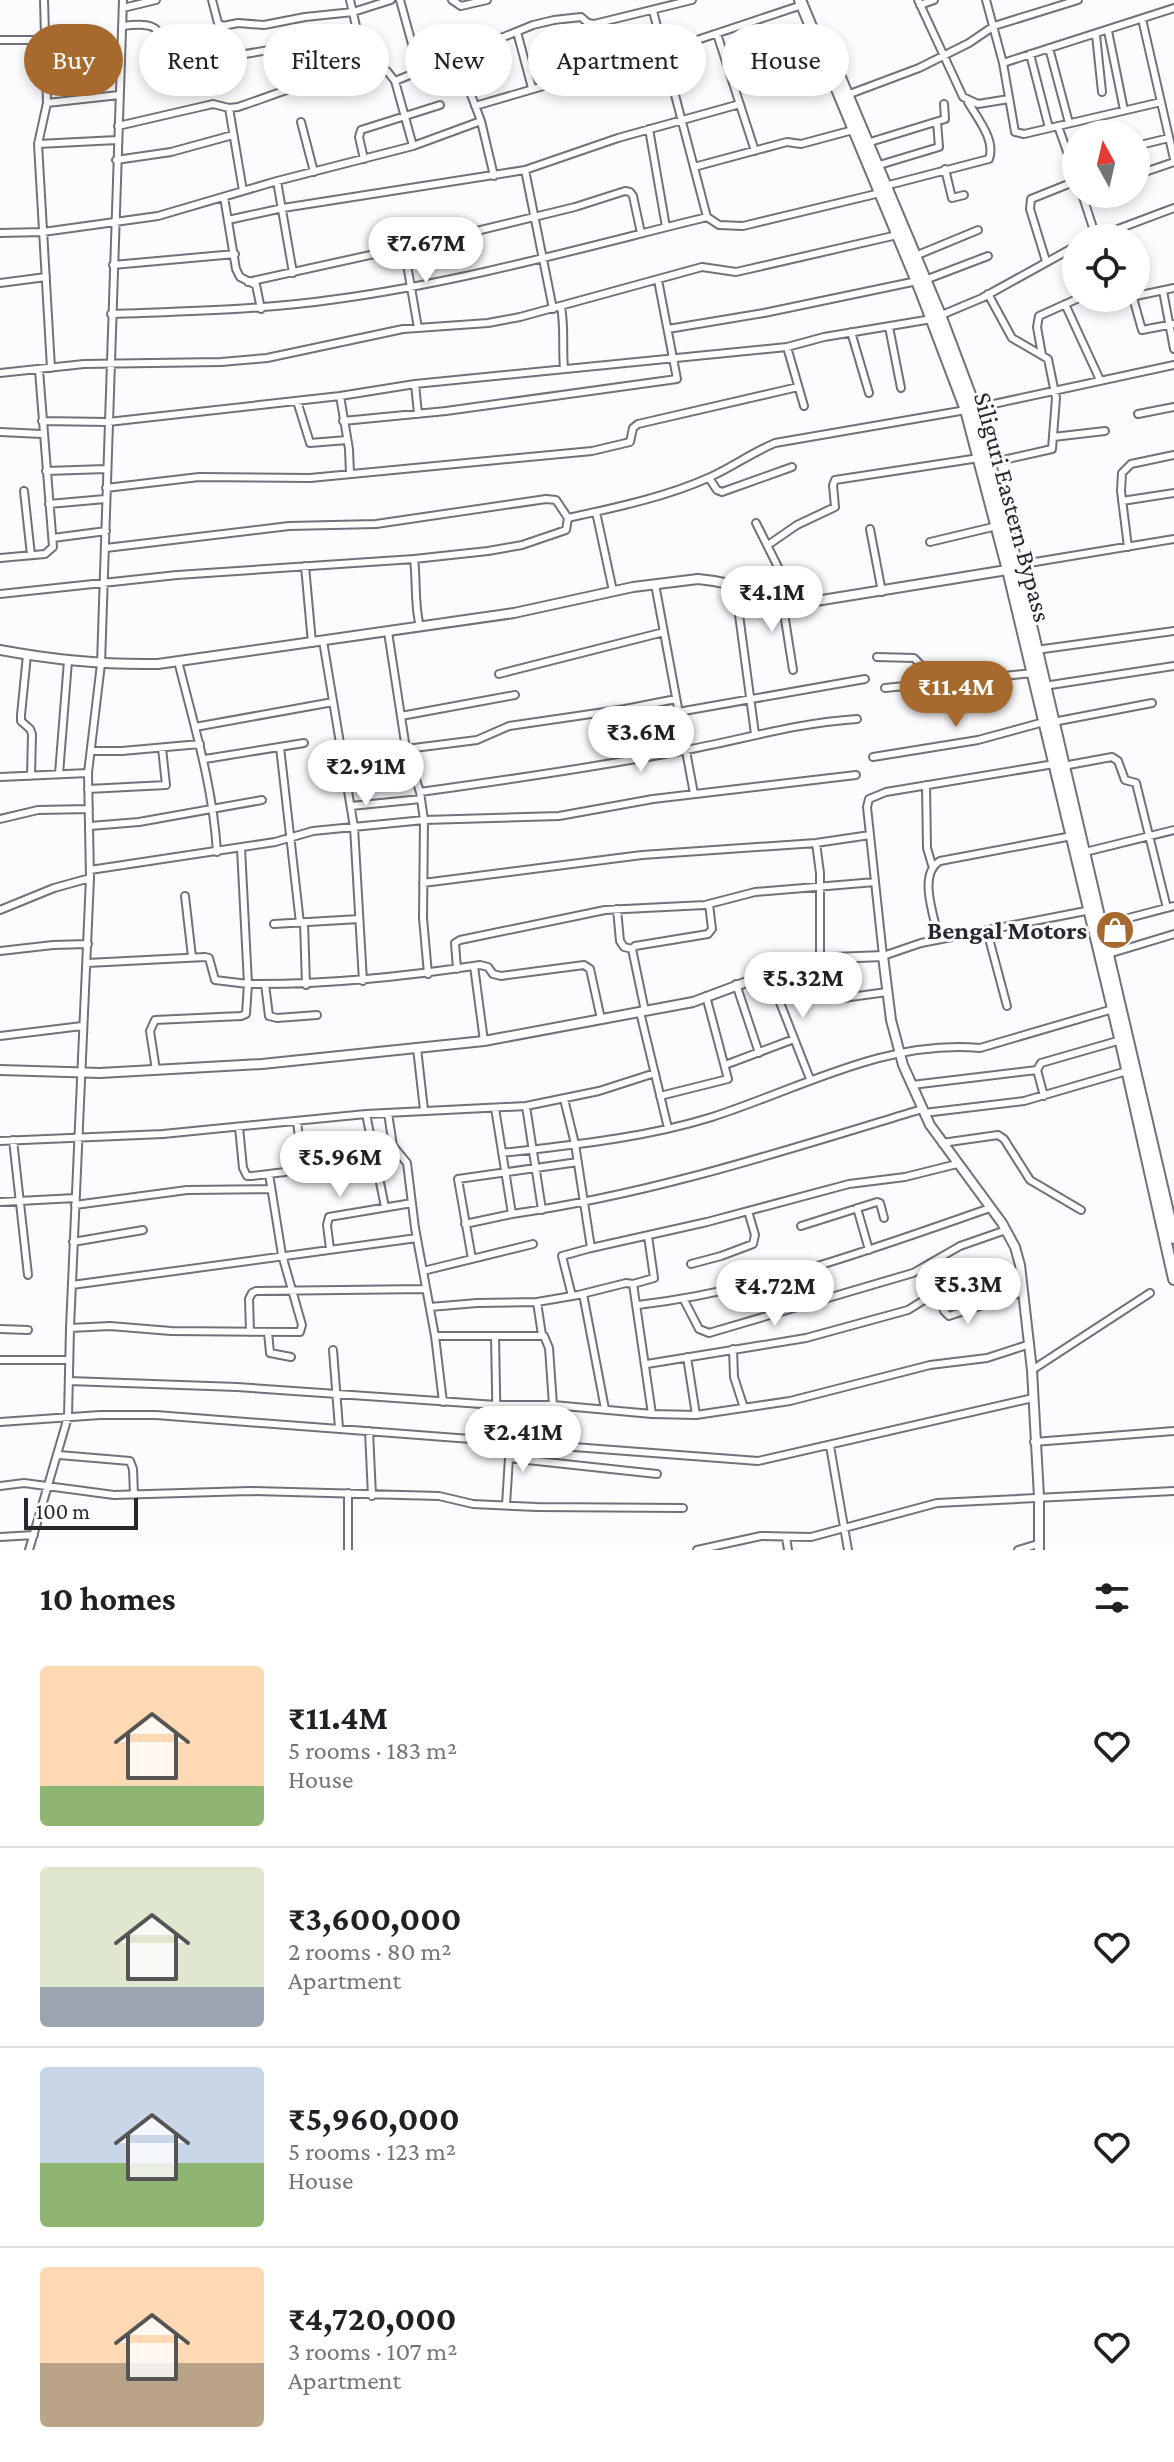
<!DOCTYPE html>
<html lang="en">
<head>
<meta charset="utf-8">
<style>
	:root { --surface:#fff; --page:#f6f6f6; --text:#202124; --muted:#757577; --line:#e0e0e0; --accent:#a76a2e }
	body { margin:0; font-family:"Crimson Pro",serif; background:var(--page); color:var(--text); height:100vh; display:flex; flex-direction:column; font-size:30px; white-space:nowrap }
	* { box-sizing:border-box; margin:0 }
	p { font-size:26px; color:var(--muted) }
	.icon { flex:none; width:44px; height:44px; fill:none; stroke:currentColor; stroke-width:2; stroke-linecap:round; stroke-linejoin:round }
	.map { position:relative; height:1550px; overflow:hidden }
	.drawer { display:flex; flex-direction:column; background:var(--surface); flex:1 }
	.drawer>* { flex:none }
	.guide { position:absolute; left:24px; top:24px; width:1126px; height:72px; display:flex; gap:16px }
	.needle { width:52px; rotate:352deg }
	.controls { position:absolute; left:1062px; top:120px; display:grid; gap:16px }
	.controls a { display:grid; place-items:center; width:88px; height:88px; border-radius:50%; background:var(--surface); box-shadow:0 4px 12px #0003; font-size:40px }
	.scale { position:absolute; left:24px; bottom:20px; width:114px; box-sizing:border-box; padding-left:8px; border:4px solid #28272b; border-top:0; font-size:22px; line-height:28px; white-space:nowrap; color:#28272b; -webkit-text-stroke:6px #fcfbfe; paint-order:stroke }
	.price { position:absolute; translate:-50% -68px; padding:0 18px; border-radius:28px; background:#fff; color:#222; font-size:26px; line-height:52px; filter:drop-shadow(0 2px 4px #0008) }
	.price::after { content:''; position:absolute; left:50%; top:48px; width:24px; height:18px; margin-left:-12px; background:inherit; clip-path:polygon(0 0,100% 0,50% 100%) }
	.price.active { background:var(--accent); color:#fff }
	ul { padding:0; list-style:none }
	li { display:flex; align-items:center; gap:24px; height:200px; padding:0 40px }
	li+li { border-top:2px solid var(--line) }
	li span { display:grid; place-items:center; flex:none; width:224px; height:160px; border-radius:8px; color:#555 }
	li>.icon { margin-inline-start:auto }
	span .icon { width:96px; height:96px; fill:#fffc; stroke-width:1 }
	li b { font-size:34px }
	h2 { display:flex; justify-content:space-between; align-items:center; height:96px; padding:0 40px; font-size:34px }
	.tag { padding:0 28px; border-radius:36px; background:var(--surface); box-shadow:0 4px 12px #0003; font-size:28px; line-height:72px }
	.tag.active { background:var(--accent); color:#fff }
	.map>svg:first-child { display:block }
</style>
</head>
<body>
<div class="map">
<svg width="1174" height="1550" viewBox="0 0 1174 1550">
	<rect width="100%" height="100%" fill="#fcfbfe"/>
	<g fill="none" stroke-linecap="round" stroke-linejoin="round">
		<g stroke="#73707b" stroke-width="10">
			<path id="minor" d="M44,0L47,103L38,144L51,368
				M212,0L218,23L223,26L238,23L264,25L305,17L353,12L391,0
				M350,0L366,70
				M400,0L420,73
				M452,0L461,6L487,0
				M918,0L963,97L978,104L1009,99
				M986,0L1003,63L1015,132L1024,134L1161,102L1174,159
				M920,5L934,0
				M123,8L156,0
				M653,11L707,217
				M1142,19L1161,102
				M122,26C160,22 160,27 169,63L174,66L358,35
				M1108,31L1124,110
				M517,32L532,88
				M717,34L755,151
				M1096,35L1102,92
				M0,40H45
				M1049,48L1069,123
				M1030,54L1049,128
				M45,57L121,56
				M457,58L481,121L494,176
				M1003,63L1174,8
				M395,81L413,146
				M847,95L919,68L969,43L994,26L1078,0
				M47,103L119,95
				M475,106L664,51L802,5
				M229,108L243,191
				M301,122L314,172
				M118,126L213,104L229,108L238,107C275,95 351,63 387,71L395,81L533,25L554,20L581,17L588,23L594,24L692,0
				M1058,126L1076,177
				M649,129L666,227
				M867,143L945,119L944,104
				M38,144L117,140
				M1136,146L1169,138
				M364,159L359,137L361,130L440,105
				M116,160L171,152L233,135
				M876,166L939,147L937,122
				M694,167L787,142L801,144L853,130
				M945,169L952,198L964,195
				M525,170L553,309
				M1136,175L1174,162
				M277,181L293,273
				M885,186L989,159C996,140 977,118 968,102
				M1082,194L1096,237
				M224,197L236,269L240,277L256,285L261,309
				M228,220L283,208L525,170L618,138L740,104
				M0,233L43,232L158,216L277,181L413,146L481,121
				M1094,238L1174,208
				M404,247L418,328
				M915,256L978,230
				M1046,261L1030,209L1031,199L1076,181
				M113,265L235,254
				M925,280L988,256
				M248,282L456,236L575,207L625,191L630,192L633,196L641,233
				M0,283L46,277
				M1163,291L1174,349
				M988,294L1012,338L1048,359L1056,398L1052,449L990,463
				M1136,296L1174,288
				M1133,298L1142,330L1174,324
				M1065,304L1100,380
				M561,307C565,328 562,347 564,369
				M111,314C187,311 262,310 337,299C462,282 585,247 707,217L719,225L743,226L880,193
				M889,327L901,388
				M668,329L764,313L917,281
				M851,332L869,393
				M787,347L804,406
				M1042,355L1037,327L1039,316L1079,298
				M0,373L84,364L221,362L267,358L403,329L488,323L520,317L702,267L736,272L897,235
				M415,384L418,414
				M340,396L349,449L350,474
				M297,401L310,443L347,440
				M975,408L1174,365
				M1138,414L1174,407
				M42,421L108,422L340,396L415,384L787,347L824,337L932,319L982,298L1076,246
				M343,421L446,411L677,379L658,280
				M0,432L42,434
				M1053,437L1105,431
				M46,471L106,469
				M709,478L717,490L722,492L792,467
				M106,488L199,477L310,478L592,451L630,442L633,428L638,424L798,387
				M24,491L31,555
				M1122,501L1174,493
				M49,504L105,499
				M596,512L613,591
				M568,518C613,508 666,497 708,478C731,468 751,453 775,443L966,410
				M756,523L780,571L787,596
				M870,529L882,592
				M53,538L106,531
				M930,542L997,526
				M768,545L797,525L835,507L833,485L835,480L979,458
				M1128,547L1121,491L1122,473L1131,464L1174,455
				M0,558L45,554L53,547L39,370
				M414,559C417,582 414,605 420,627
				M1017,565L1174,539
				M305,566L312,643
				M655,584L694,794
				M735,585L755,734
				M0,594L177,575L414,559L488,551L522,545L566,530L568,518L556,500L546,499L376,524L289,526L106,548
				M781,594L793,670
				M388,632L406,749L420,792L424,820L423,918L428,974
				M323,641L354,827L363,981
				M1036,650L1174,631
				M27,655L21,715V721L30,729L32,734L31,776
				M877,657L914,658L928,672L931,684
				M178,661C194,725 213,786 217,852
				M499,674L664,632
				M1044,686L1174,666
				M885,688L1033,673
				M678,712L865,679
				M401,716L515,695
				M1053,722L1152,703
				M195,727L333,702
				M280,747L300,923
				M406,749L477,740L509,726L625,709L676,699
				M92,751H122L200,744
				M873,757L978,740L1044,722
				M205,759L304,743
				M1054,764L886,792L869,799L867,807L883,956L921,943L1091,910
				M1063,766L1112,757L1118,761L1125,780L1136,783L1167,908
				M59,774L68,661
				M0,777L88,773
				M926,785L927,848L932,865
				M88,789L166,785L162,748
				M420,792C507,780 595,767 681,751C741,740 795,723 857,719
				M351,806L421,799
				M0,819L38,810L89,809
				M90,826L139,822L262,800
				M816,843L820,873V960
				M241,848L248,984C327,985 402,977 480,965L488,967L493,974L501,976L584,965L590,969L601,1019
				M1085,852L1174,830
				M90,870L275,842L313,831L424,820L559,816L653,799L856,775
				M423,883L642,855L816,843L870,835
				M185,896L192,957
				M617,909L620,941L624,947L632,949
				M0,910L54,888L90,878
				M304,922L306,985
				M274,924L359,919
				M1102,925L1174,906
				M987,931L1007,1006
				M939,939C935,919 917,874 940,861L1072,836
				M0,951L53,945L88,944
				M1105,955L1174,934
				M833,958L839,991L843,998L887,992
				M87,963L205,957L209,958L215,980L248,984L246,1014L241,1016L155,1020L150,1031L156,1070
				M474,966L484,1041
				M457,969L455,943L460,940L605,910L705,905L755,892L875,882
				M768,972L810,1079
				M265,984L269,1016L277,1018L317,1015
				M736,984L759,1053
				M645,1011L632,949L635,946L708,934L712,929L709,904
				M640,1012L668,1128
				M0,1036L82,1026
				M417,1048L424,1110
				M725,1065L794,1039
				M912,1085L1037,1070
				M660,1096L728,1079L706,996
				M1044,1096L1037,1070L1041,1063L1121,1040
				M564,1099L575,1144L591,1248L707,1222L849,1184L905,1177L957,1164
				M526,1106L542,1210
				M388,1113L393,1146L407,1163L415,1228L435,1336H544L549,1348L553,1405
				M924,1113L1024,1101L1127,1071
				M366,1114L385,1207
				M239,1127L243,1168L247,1176H252L285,1172L302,1164L297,1121
				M13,1140L28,1275
				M0,1141L163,1134L366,1114L526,1106L599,1091L655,1073
				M942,1143L998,1135L1004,1139L1030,1180L1081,1210
				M502,1153C572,1145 645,1138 712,1117C799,1089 886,1039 980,1048L1113,1009
				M0,1202L75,1198
				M75,1205L187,1190L271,1189
				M857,1208L869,1250
				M512,1214C652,1194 787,1150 922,1109
				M465,1224L512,1214L495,1108
				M801,1226L877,1202L880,1203L884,1218
				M73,1242L143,1230
				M330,1249L327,1225L329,1217L412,1203
				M472,1259L458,1179L578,1162
				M691,1264L721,1256L753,1244L755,1235L748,1211
				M423,1271L533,1244
				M633,1284L654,1278L648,1236
				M72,1285L417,1238
				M583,1294L605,1409
				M572,1296L562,1256L591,1248
				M684,1300L699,1329L709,1333L913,1273L960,1246L1006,1230
				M537,1302L542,1335
				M638,1305C760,1291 875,1248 990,1208
				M430,1307L477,1303L537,1302L578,1295L626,1283L633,1284L652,1414
				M70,1328L110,1326L171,1331L300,1332L302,1325L282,1255L269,1174
				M0,1329L28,1330
				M250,1332L249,1299L252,1293L256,1291L426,1289
				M268,1332L270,1353L291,1357
				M435,1336L443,1402
				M495,1336L497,1442
				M733,1349L734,1377L744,1408
				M333,1350L339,1428
				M687,1357L696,1415
				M0,1360H69
				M647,1364L806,1338L908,1310L932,1295L940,1297L944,1311L949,1316L1023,1292
				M1032,1370L1150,1293
				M69,1381L237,1387L496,1405H553L652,1414L696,1415L790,1401L930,1365L987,1358L1030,1344
				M0,1422L100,1415H156L758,1461L1033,1398
				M369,1431L372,1496
				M1034,1442L1174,1431
				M830,1446L848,1550
				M59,1455L130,1461L133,1469L134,1495
				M509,1458L657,1474
				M0,1486L24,1483L114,1495L250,1491L439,1496L473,1504L537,1507L683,1508
				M506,1505L510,1442
				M0,1537L34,1535
				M786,1537L788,1550
				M29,1550L68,1417L70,1328L90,878L88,773L101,664L123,0
				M348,1550V1493
				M697,1550L761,1536L811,1537L937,1503L1174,1491
				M1018,1550L1038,1544"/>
		</g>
		<g stroke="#73707b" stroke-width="12">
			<path id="tertiary" d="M0,650C53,660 104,665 158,664L514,613L633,587L698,579L714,581L816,601L1013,569
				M0,1070L100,1073L262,1064L484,1041L693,1002L795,964L833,958L883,956L891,1020L903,1065L930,1125L1002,1223L1015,1247L1020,1265L1032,1370L1039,1497V1550"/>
		</g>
		<g stroke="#73707b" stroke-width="14">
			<path id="primary" d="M800,0L921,291L966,410L1008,570L1121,1042L1174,1279
				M836,68L940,315L975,408L1017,565L1174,1238"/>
		</g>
		<use href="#minor" stroke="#fff" stroke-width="6"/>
		<use href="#tertiary" stroke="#fff" stroke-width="8"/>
		<use href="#primary" stroke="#fff" stroke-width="10"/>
	</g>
	<defs>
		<g id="shop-disc" transform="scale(2)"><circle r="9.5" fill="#a76a2e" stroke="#fcfbfe"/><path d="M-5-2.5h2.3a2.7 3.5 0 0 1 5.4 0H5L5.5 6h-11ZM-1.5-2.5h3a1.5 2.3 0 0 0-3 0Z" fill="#fff"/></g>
	</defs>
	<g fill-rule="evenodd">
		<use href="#shop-disc" x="1115" y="930"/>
	</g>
	<g text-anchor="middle" stroke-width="6" stroke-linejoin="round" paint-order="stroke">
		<g font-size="26" fill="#28272b" stroke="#fcfbfe">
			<text transform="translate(1013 507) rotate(75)" y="9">Siliguri Eastern Bypass</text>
		</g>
		<g font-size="26" font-weight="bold" fill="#28272b" stroke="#fcfbfe" text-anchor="end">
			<text x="1087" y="939">Bengal Motors</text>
		</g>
	</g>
</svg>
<div class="controls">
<a><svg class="needle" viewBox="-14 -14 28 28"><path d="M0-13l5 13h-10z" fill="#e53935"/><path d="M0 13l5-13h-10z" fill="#757577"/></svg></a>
<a><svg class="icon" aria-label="locate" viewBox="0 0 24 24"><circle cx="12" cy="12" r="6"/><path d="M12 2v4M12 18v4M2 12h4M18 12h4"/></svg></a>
</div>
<div class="scale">100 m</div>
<b class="price" style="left:426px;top:285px">₹7.67M</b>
<b class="price" style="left:772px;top:634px">₹4.1M</b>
<b class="price active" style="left:956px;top:729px">₹11.4M</b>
<b class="price" style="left:641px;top:774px">₹3.6M</b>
<b class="price" style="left:366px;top:808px">₹2.91M</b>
<b class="price" style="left:803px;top:1020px">₹5.32M</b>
<b class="price" style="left:340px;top:1199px">₹5.96M</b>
<b class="price" style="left:968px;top:1326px">₹5.3M</b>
<b class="price" style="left:775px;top:1328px">₹4.72M</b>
<b class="price" style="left:523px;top:1474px">₹2.41M</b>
<div class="guide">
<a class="tag active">Buy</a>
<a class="tag">Rent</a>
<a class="tag">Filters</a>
<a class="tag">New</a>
<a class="tag">Apartment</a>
<a class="tag">House</a>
</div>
</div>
<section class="drawer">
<h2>10 homes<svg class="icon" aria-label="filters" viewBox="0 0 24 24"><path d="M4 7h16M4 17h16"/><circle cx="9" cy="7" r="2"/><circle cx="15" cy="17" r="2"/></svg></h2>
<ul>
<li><span style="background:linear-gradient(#ffd9b3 75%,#8fb573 0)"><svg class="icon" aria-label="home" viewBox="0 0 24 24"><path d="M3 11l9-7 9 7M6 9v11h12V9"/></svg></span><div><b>₹11.4M</b><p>5 rooms · 183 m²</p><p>House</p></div><svg class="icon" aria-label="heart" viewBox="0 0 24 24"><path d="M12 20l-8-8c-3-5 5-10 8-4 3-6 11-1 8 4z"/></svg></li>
<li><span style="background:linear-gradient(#dfe7d0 75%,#9aa5b1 0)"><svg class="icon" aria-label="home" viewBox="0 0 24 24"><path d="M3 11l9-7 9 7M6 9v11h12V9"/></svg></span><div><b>₹3,600,000</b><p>2 rooms · 80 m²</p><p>Apartment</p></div><svg class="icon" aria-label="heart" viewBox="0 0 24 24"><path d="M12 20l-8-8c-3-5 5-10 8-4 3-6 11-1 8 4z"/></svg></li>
<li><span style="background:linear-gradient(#c9d6e8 60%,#8fb573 0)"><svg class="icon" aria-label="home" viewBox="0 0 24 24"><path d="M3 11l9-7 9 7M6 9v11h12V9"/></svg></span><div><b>₹5,960,000</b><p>5 rooms · 123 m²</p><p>House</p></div><svg class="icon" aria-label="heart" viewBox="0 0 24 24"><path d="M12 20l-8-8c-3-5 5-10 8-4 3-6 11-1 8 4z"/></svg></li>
<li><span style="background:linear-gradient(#ffd9b3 60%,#b9a48a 0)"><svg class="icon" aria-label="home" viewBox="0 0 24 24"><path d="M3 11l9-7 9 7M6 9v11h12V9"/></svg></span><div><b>₹4,720,000</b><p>3 rooms · 107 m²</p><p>Apartment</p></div><svg class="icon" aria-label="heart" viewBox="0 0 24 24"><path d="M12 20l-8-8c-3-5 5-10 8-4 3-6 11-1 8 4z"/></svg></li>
</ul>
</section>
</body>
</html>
